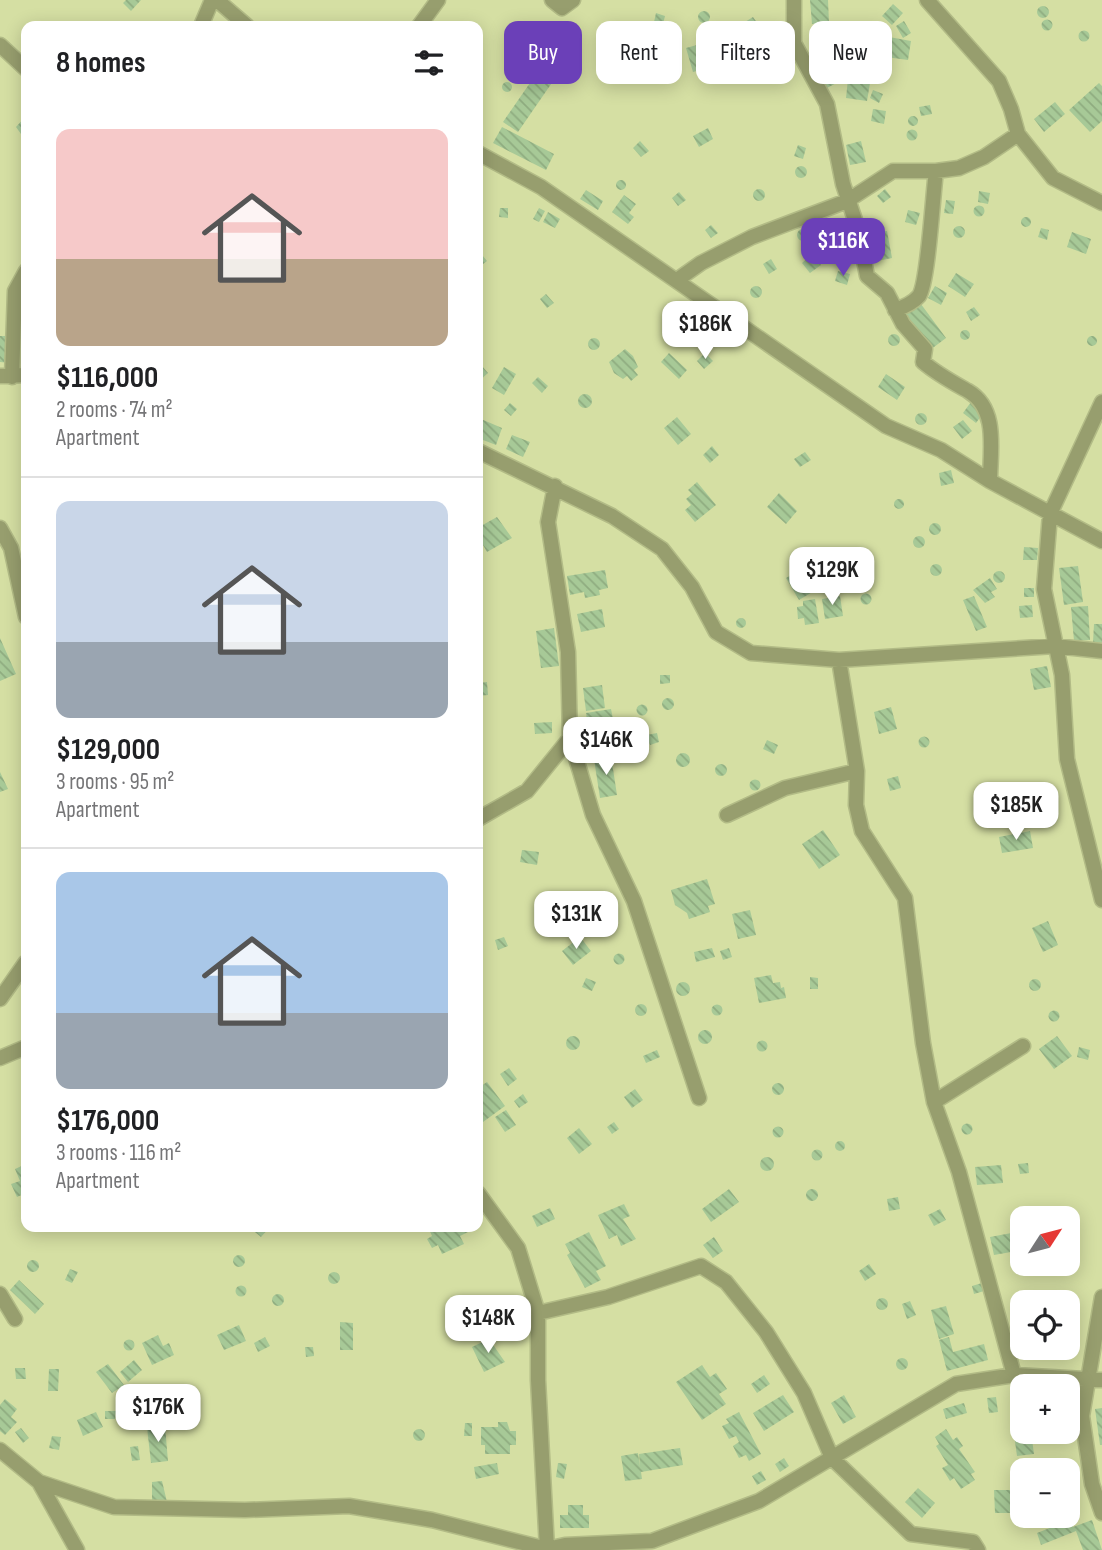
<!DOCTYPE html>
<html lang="en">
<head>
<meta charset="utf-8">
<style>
	:root { --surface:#fff; --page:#f6f6f6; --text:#202124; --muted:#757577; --line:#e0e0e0; --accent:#6b40b8 }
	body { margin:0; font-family:"Sofia Sans Condensed",sans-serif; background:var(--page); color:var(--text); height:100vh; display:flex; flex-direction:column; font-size:26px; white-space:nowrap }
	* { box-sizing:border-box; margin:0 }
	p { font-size:23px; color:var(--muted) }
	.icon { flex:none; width:38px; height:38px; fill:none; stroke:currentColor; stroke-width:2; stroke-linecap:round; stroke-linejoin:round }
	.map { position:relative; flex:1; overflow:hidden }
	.side { position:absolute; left:21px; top:21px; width:462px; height:1211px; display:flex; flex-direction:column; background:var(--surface); border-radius:14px; box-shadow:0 4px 18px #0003 }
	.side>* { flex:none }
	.top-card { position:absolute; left:504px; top:21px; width:492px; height:63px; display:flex; gap:14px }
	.needle { width:46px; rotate:54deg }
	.fabs { position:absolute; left:1010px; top:1206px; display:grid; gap:14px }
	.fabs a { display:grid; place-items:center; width:70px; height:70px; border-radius:14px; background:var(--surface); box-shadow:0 4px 18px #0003; font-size:35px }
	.price { position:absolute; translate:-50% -60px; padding:0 16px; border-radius:14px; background:#fff; color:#222; font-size:23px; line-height:46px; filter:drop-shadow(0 2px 4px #0008) }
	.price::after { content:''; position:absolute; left:50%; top:42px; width:21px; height:16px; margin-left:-10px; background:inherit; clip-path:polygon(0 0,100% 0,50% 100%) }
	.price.selected { background:var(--accent); color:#fff }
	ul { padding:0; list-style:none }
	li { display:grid; align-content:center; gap:14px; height:371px; padding:0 35px }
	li+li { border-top:2px solid var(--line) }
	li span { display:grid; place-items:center; height:217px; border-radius:14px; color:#555 }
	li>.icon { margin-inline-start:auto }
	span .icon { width:126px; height:126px; fill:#fffc; stroke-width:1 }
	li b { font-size:30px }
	h2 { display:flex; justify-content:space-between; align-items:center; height:84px; padding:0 35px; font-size:30px }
	.pill { padding:0 24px; border-radius:14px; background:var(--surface); box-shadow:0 4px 18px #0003; font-size:24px; line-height:63px }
	.pill.selected { background:var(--accent); color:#fff }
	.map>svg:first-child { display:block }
</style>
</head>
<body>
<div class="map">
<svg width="1102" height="1550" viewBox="0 0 1102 1550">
	<defs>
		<pattern id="building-back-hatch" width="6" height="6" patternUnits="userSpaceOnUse" patternTransform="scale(1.75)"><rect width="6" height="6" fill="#a7c997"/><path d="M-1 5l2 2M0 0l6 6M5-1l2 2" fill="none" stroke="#8fac80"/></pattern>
	</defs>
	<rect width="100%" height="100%" fill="#d5dfa3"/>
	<path fill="url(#building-back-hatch)" d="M126,0H141L131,11L123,3Z
		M810,0H828L829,23L812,24Z
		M893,4L903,13L892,25L882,16Z
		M1037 12a6 6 0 1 1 12 0a6 6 0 1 1-12 0Z
		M698 17a6 6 0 1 1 12 0a6 6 0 1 1-12 0Z
		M656,13L665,16L663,24L654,22Z
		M753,17L758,24L750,29L745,22Z
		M1041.5 25a5.5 5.5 0 1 1 11 0a5.5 5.5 0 1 1-11 0Z
		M904,21L911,33L903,38L896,26Z
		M1078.5 36a5.5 5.5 0 1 1 11 0a5.5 5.5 0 1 1-11 0Z
		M870.5 39a5.5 5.5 0 1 1 11 0a5.5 5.5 0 1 1-11 0Z
		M889,37L911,41L908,60L886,57Z
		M704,43L711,67L693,72L686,48Z
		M543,64L558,74L518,132L503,122Z
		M836,69L842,80L827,88L821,78Z
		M848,79L870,83L867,101L846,98Z
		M502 87a5 5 0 1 1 10 0a5 5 0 1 1-10 0Z
		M1099,83L1102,86V121L1090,132L1069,110Z
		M873,90L883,94L879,103L870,98Z
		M1055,102L1065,114L1044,132L1034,119Z
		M930,105L932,114L921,116L919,107Z
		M873,109L886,111L884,124L871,121Z
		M908 121a5 5 0 1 1 10 0a5 5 0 1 1-10 0Z
		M26,116V141L16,127Z
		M502,127L554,154L546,170L493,143Z
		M708,128L713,139L699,147L693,136Z
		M906.5 135a5.5 5.5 0 1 1 11 0a5.5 5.5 0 1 1-11 0Z
		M640,141L649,151L641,157L633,148Z
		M861,141L866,162L850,165L846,145Z
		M798,145L806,148L803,159L794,156Z
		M795 172a6 6 0 1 1 12 0a6 6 0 1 1-12 0Z
		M616 185a5 5 0 1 1 10 0a5 5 0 1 1-10 0Z
		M753 195a6 6 0 1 1 12 0a6 6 0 1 1-12 0Z
		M885,189L891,197L883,203L877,196Z
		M586,190L603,201L598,210L580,199Z
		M979,191L990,193L988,204L978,202Z
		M679,192L686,200L678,206L672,198Z
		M624,195L636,204L629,213L634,217L628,224L612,212Z
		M946,200L955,201L953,214L944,213Z
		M973.5 211a5.5 5.5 0 1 1 11 0a5.5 5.5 0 1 1-11 0Z
		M500,208H508V218L499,217Z
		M539,208L545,211L539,222L533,219Z
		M908,210L920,213L916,225L905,222Z
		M548,212L560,219L555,228L543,222Z
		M1021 222a5 5 0 1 1 10 0a5 5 0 1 1-10 0Z
		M711,225L718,233L711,238L705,230Z
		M953 232a6 6 0 1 1 12 0a6 6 0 1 1-12 0Z
		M1041,228L1049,230L1047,240L1038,237Z
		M797 235a6 6 0 1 1 12 0a6 6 0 1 1-12 0Z
		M887,231L892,258L872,262L867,235Z
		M1072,232L1091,239L1086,254L1067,247Z
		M840,243L850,246L848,254L838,252Z
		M478,250L487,261L478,268Z
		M812,254L821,265L810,273L802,263Z
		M771,259L777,269L769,274L763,264Z
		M838,271L850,274L847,285L835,281Z
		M956,273L974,284L965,297L948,286Z
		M750 292a6 6 0 1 1 12 0a6 6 0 1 1-12 0Z
		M935,286L947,293L941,305L928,298Z
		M23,288H26V320H21Z
		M546,294L554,303L547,308L540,299Z
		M918,300L946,338L930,350L902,312Z
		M974,307L980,315L971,321L966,312Z
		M960 335a5 5 0 1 1 10 0a5 5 0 1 1-10 0Z
		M888 340a6 6 0 1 1 12 0a6 6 0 1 1-12 0Z
		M1087 341a5 5 0 1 1 10 0a5 5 0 1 1-10 0Z
		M0,336H11L10,363L0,362Z
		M588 344a6 6 0 1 1 12 0a6 6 0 1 1-12 0Z
		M625,349L633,356L638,367L634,370L638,375L631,381L627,376L623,379L614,373L609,362Z
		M669,353L687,370L679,379L661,362Z
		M705,353L713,361L704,369L697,361Z
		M482,366L488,373L479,381L478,370Z
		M504,367L516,374L504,395L492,388Z
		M886,374L905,387L897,400L878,387Z
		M538,377L548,386L542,393L532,383Z
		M578 401a7 7 0 1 1 14 0a7 7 0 1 1-14 0Z
		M971,402L984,412L976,423L963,413Z
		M510,403L517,409L511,416L504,410Z
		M915 419a6 6 0 1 1 12 0a6 6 0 1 1-12 0Z
		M677,417L691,434L678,445L664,428Z
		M481,419L502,428L496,445L478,438Z
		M963,420L972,431L962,439L953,427Z
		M512,435L530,442L523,457L506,449Z
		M712,446L719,455L710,463L703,455Z
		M805,452L811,460L800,467L794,459Z
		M951,470L954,483L941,486L939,473Z
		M697,482L716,505L695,522L685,510L691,505L686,499L692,494L688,490Z
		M779,493L797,511L786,524L767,507Z
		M894 504a5 5 0 1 1 10 0a5 5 0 1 1-10 0Z
		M497,517L512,538L487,552L479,538L483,536L479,527Z
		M929 529a6 6 0 1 1 12 0a6 6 0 1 1-12 0Z
		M913 542a6 6 0 1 1 12 0a6 6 0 1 1-12 0Z
		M1024,547L1038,548L1037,560H1023Z
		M930 570a6 6 0 1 1 12 0a6 6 0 1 1-12 0Z
		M1078,566L1083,602L1064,605L1059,568Z
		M801,569L814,591L799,600L786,578Z
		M605,570L608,588L599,590L600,595L585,598L584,592L570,595L567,576Z
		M993 577a6 6 0 1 1 12 0a6 6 0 1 1-12 0Z
		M990,578L997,589L991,592L995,597L985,603L973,590Z
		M1024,588H1034V597H1024Z
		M860.5 599a5.5 5.5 0 1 1 11 0a5.5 5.5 0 1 1-11 0Z
		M840,596L843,616L825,619L822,599Z
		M974,596L987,627L976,631L963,600Z
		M815,599L819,623L805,625L804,618L798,619L797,607L803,606V601Z
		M1032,605L1033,617L1020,618L1019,606Z
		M1088,606L1090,640L1074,641L1071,607Z
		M602,609L605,627L581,632L577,614Z
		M736 623a5 5 0 1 1 10 0a5 5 0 1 1-10 0Z
		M1094,624H1102V643L1093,642Z
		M554,628L559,666L541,668L536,631Z
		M0,638L16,674L0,681Z
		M1047,666L1051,687L1034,690L1030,669Z
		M660,675H670V683L660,684Z
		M487,682L488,695L478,696V683Z
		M602,685L605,708L586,711L583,688Z
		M662 704a6 6 0 1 1 12 0a6 6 0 1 1-12 0Z
		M636.5 710a5.5 5.5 0 1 1 11 0a5.5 5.5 0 1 1-11 0Z
		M891,707L897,729L879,734L874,712Z
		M611,709L614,724L588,729L586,713Z
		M552,722V733L535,734L534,723Z
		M657,733L659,742L650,745L647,735Z
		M918.5 742a5.5 5.5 0 1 1 11 0a5.5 5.5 0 1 1-11 0Z
		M767,740L778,745L774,754L763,749Z
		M676 760a7 7 0 1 1 14 0a7 7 0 1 1-14 0Z
		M611,756L617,795L600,798L594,759Z
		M715 770a6 6 0 1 1 12 0a6 6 0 1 1-12 0Z
		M0,772L8,789L0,792Z
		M898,776L901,788L890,791L887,779Z
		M749.5 785a5.5 5.5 0 1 1 11 0a5.5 5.5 0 1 1-11 0Z
		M1017,787L1021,799L1005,803L1001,792Z
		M823,830L840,855L819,869L802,844Z
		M1030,831L1033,848L1002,853L999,837Z
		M522,850L539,852L537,865L520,862Z
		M707,879L715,904L708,906L710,912L689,919L687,913L675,905L671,890Z
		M750,910L756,935L738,939L732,914Z
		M608,911L614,919L606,925L600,917Z
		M1048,921L1058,945L1043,952L1032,928Z
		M504,937L508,946L498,950L495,940Z
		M580,937L591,951L573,965L562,951Z
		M712,948L715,957L696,962L694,952Z
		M729,948L732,957L723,960L720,951Z
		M613.5 959a5.5 5.5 0 1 1 11 0a5.5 5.5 0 1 1-11 0Z
		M771,975L773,983L780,982L781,988L784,987L786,998L759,1003L754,978Z
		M810,977L818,978V989H810Z
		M586,978L596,982L592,991L582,987Z
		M1029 985a6 6 0 1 1 12 0a6 6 0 1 1-12 0Z
		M676 989a7 7 0 1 1 14 0a7 7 0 1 1-14 0Z
		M635 1010a6 6 0 1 1 12 0a6 6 0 1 1-12 0Z
		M711.5 1010a5.5 5.5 0 1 1 11 0a5.5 5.5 0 1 1-11 0Z
		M1048.5 1016a5.5 5.5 0 1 1 11 0a5.5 5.5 0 1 1-11 0Z
		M698 1037a7 7 0 1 1 14 0a7 7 0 1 1-14 0Z
		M1057,1036L1072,1056L1054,1069L1039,1049Z
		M566 1043a7 7 0 1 1 14 0a7 7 0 1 1-14 0Z
		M756.5 1046a5.5 5.5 0 1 1 11 0a5.5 5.5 0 1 1-11 0Z
		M1079,1047L1090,1050L1088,1060L1077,1057Z
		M657,1050L660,1057L646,1063L643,1056Z
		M509,1068L517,1079L508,1086L500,1074Z
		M487,1082L505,1106L483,1122L478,1115V1088Z
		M772 1089a6 6 0 1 1 12 0a6 6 0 1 1-12 0Z
		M635,1089L643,1100L632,1108L624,1097Z
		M523,1094L528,1102L519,1108L514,1101Z
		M506,1110L516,1125L505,1132L495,1117Z
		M614,1122L619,1129L612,1134L607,1127Z
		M961.5 1129a5.5 5.5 0 1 1 11 0a5.5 5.5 0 1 1-11 0Z
		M772.5 1132a5.5 5.5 0 1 1 11 0a5.5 5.5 0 1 1-11 0Z
		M579,1128L592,1144L579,1154L567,1138Z
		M835 1146a5 5 0 1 1 10 0a5 5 0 1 1-10 0Z
		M811.5 1155a5.5 5.5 0 1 1 11 0a5.5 5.5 0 1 1-11 0Z
		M760 1164a7 7 0 1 1 14 0a7 7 0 1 1-14 0Z
		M1028,1163L1029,1173L1020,1174L1018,1164Z
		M26,1164V1193L17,1197L11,1184L20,1181L15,1169Z
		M1001,1165L1003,1183L977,1185L975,1167Z
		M729,1189L739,1202L711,1222L702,1209Z
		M806 1195a6 6 0 1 1 12 0a6 6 0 1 1-12 0Z
		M898,1197L900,1209L889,1211L887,1199Z
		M624,1204L630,1216L623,1219L636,1239L621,1246L617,1235L609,1239L598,1215Z
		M550,1208L555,1219L537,1227L532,1216Z
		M940,1209L946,1220L934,1226L928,1215Z
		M249,1227H270L261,1237Z
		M428,1227H465L468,1232L460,1236L464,1244L442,1254L438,1245L432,1248L427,1239L432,1236Z
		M1022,1231V1250L994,1255L990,1237Z
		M589,1232L606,1266L596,1271L601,1280L585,1288L567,1255L570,1253L565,1244Z
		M714,1237L723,1251L713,1258L703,1245Z
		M233 1261a6 6 0 1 1 12 0a6 6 0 1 1-12 0Z
		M27 1266a6 6 0 1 1 12 0a6 6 0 1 1-12 0Z
		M869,1264L876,1274L865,1281L859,1271Z
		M70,1269L78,1272L72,1283L65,1280Z
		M328 1278a6 6 0 1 1 12 0a6 6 0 1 1-12 0Z
		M19,1280L44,1304L35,1314L10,1290Z
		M982,1283L984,1291L974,1294L972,1286Z
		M235.5 1291a5.5 5.5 0 1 1 11 0a5.5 5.5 0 1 1-11 0Z
		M272 1300a6 6 0 1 1 12 0a6 6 0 1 1-12 0Z
		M876 1304a6 6 0 1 1 12 0a6 6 0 1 1-12 0Z
		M484,1301L487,1308L477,1313L473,1306Z
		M910,1301L916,1315L907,1319L902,1304Z
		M946,1306L954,1334L939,1339L931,1310Z
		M340,1322L353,1323V1350H340Z
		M239,1325L246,1341L224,1350L217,1335Z
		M158,1335L163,1346L169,1343L174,1355L152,1365L142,1343Z
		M265,1337L270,1346L258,1352L254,1343Z
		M949,1337L953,1352L984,1344L988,1360L947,1371L939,1340Z
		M489,1339L505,1362L484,1372L472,1347Z
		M123.5 1345a5.5 5.5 0 1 1 11 0a5.5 5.5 0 1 1-11 0Z
		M1022,1345L1026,1348L1028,1357L1019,1359L1017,1346Z
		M305,1347H313L314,1356L306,1357Z
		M896 1364a6 6 0 1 1 12 0a6 6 0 1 1-12 0Z
		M134,1360L142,1370L128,1382L120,1372Z
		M108,1364L124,1385L112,1393L96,1372Z
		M702,1365L710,1377L716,1373L727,1389L719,1394L726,1404L702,1420L676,1382Z
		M15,1368H25L26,1379H16Z
		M49,1369H59L58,1391H48Z
		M764,1375L770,1384L757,1393L751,1384Z
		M783,1395L794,1412L764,1431L753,1413Z
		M844,1395L856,1417L843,1424L831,1403Z
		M996,1397L998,1412L989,1413L987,1398Z
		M5,1399L17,1409L11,1417L17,1422L5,1435L0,1431V1405Z
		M964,1403L967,1413L946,1419L943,1409Z
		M1102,1408V1445H1100L1095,1409Z
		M105,1411H116L115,1419H105Z
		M96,1412L103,1427L83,1436L77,1420Z
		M739,1412L761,1454L749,1461L746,1455L739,1458L733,1446L739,1442L736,1436L729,1439L722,1426L729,1423L726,1419Z
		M1022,1419V1432H1031L1034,1454L1017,1456L1012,1420Z
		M498,1422H507L510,1431H516V1445H510V1454H485V1445H481V1427H498Z
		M465,1423H472V1436H464Z
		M165,1426L168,1461L151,1463L147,1427Z
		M21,1428L29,1438L23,1443L15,1432Z
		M413 1435a6 6 0 1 1 12 0a6 6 0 1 1-12 0Z
		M946,1429L953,1440L957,1437L963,1446L959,1449L975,1472L971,1474L975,1480L961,1489L954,1478L950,1481L942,1468L948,1465L936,1446L939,1444L935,1437Z
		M52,1436L61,1437L59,1450L49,1448Z
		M138,1446L140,1460L132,1461L130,1447Z
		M680,1448L683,1465L641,1472L642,1479L625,1481L621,1456L638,1453L640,1467L639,1454Z
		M784,1458L789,1466L780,1472L775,1464Z
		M497,1463L499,1474L476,1479L474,1467Z
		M558,1463L567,1464L564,1479L556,1477Z
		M761,1471L766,1480L757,1485L752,1476Z
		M162,1481L167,1502L152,1503V1482Z
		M918,1488L935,1503L922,1518L905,1502Z
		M994,1490H1012L1013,1513H995Z
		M568,1505H583V1515H589V1528H560V1515H568Z
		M1070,1520L1073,1527L1092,1520L1102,1550H1083L1076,1531L1041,1545L1037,1533Z"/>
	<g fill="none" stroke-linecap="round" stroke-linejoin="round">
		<g stroke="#b2bb86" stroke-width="17">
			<path id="minor" d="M217,0L247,26
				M552,0L562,8L573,0
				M794,0V43L827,104L843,184L858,229L867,276L887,293L903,324L925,349L923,362C937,374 952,382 968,391C999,409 990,451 990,481
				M927,0L999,81L1011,109L1018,134L1053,178L1102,203
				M201,26L212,0
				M419,26L438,0
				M0,45L26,69
				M478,153L541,187L886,426L941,450L990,481L1102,541
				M677,280L701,263L752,237L847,201L893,171H936L959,168L984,157L1018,134
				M895,310C904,307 913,303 919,296C928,283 933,194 936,171
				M0,376L26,375
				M12,377L15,291L26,271
				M1102,402L1050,514L1044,589L1062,675L1067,759L1102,900
				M478,451L612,516L662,549L692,587L716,632L751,653L839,660L857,771L856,805L862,831L905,898L923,1043L934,1102L959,1172L1014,1375
				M555,486L548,522L568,652L570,738L593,815L634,901L699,1098
				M0,528L11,548L26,617
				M839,660L1055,646L1102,651
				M727,815L785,788L857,771
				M478,819L527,791L570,738
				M0,999L26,962
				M0,1058L26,1047
				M934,1102L1023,1046
				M478,1193L518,1248L538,1313L608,1297L701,1266L726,1282L766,1332L804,1393L832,1458L911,1534L973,1542L978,1550
				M0,1294L15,1319
				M1102,1297L1082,1416L1092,1484L1102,1513
				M538,1313V1380L547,1549
				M0,1450L39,1482L77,1550
				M39,1482L114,1507L245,1510L349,1506L432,1520L547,1549L565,1545L652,1541L759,1501L956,1384L1014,1375L1102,1380"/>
		</g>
		<use href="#minor" stroke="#979e6e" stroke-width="14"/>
	</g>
</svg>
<div class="fabs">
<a><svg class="needle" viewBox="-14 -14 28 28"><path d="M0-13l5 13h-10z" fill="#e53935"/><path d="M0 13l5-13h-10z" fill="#757577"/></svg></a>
<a><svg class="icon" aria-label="locate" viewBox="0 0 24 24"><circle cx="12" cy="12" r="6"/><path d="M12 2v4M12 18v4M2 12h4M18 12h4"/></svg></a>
<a>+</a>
<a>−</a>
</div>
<b class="price selected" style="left:843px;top:278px">$116K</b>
<b class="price" style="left:705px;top:361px">$186K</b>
<b class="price" style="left:832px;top:607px">$129K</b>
<b class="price" style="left:606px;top:777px">$146K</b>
<b class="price" style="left:1016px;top:842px">$185K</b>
<b class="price" style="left:576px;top:951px">$131K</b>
<b class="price" style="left:488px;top:1355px">$148K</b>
<b class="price" style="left:158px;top:1444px">$176K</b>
<div class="top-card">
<a class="pill selected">Buy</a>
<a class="pill">Rent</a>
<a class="pill">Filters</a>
<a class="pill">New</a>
</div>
<section class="side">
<h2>8 homes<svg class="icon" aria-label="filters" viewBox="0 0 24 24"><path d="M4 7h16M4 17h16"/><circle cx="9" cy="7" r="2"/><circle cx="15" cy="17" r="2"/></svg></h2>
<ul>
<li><span style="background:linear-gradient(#f6c9c9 60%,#b9a48a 0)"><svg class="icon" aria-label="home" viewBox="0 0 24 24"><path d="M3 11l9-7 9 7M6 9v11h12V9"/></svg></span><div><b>$116,000</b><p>2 rooms · 74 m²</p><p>Apartment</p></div></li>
<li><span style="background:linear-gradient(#c9d6e8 65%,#9aa5b1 0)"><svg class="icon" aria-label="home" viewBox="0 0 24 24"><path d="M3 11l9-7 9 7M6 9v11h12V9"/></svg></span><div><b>$129,000</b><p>3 rooms · 95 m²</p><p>Apartment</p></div></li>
<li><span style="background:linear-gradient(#a9c7e8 65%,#9aa5b1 0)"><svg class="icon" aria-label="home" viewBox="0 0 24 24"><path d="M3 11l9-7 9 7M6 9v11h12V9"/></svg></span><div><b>$176,000</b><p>3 rooms · 116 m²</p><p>Apartment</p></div></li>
</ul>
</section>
</div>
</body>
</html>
